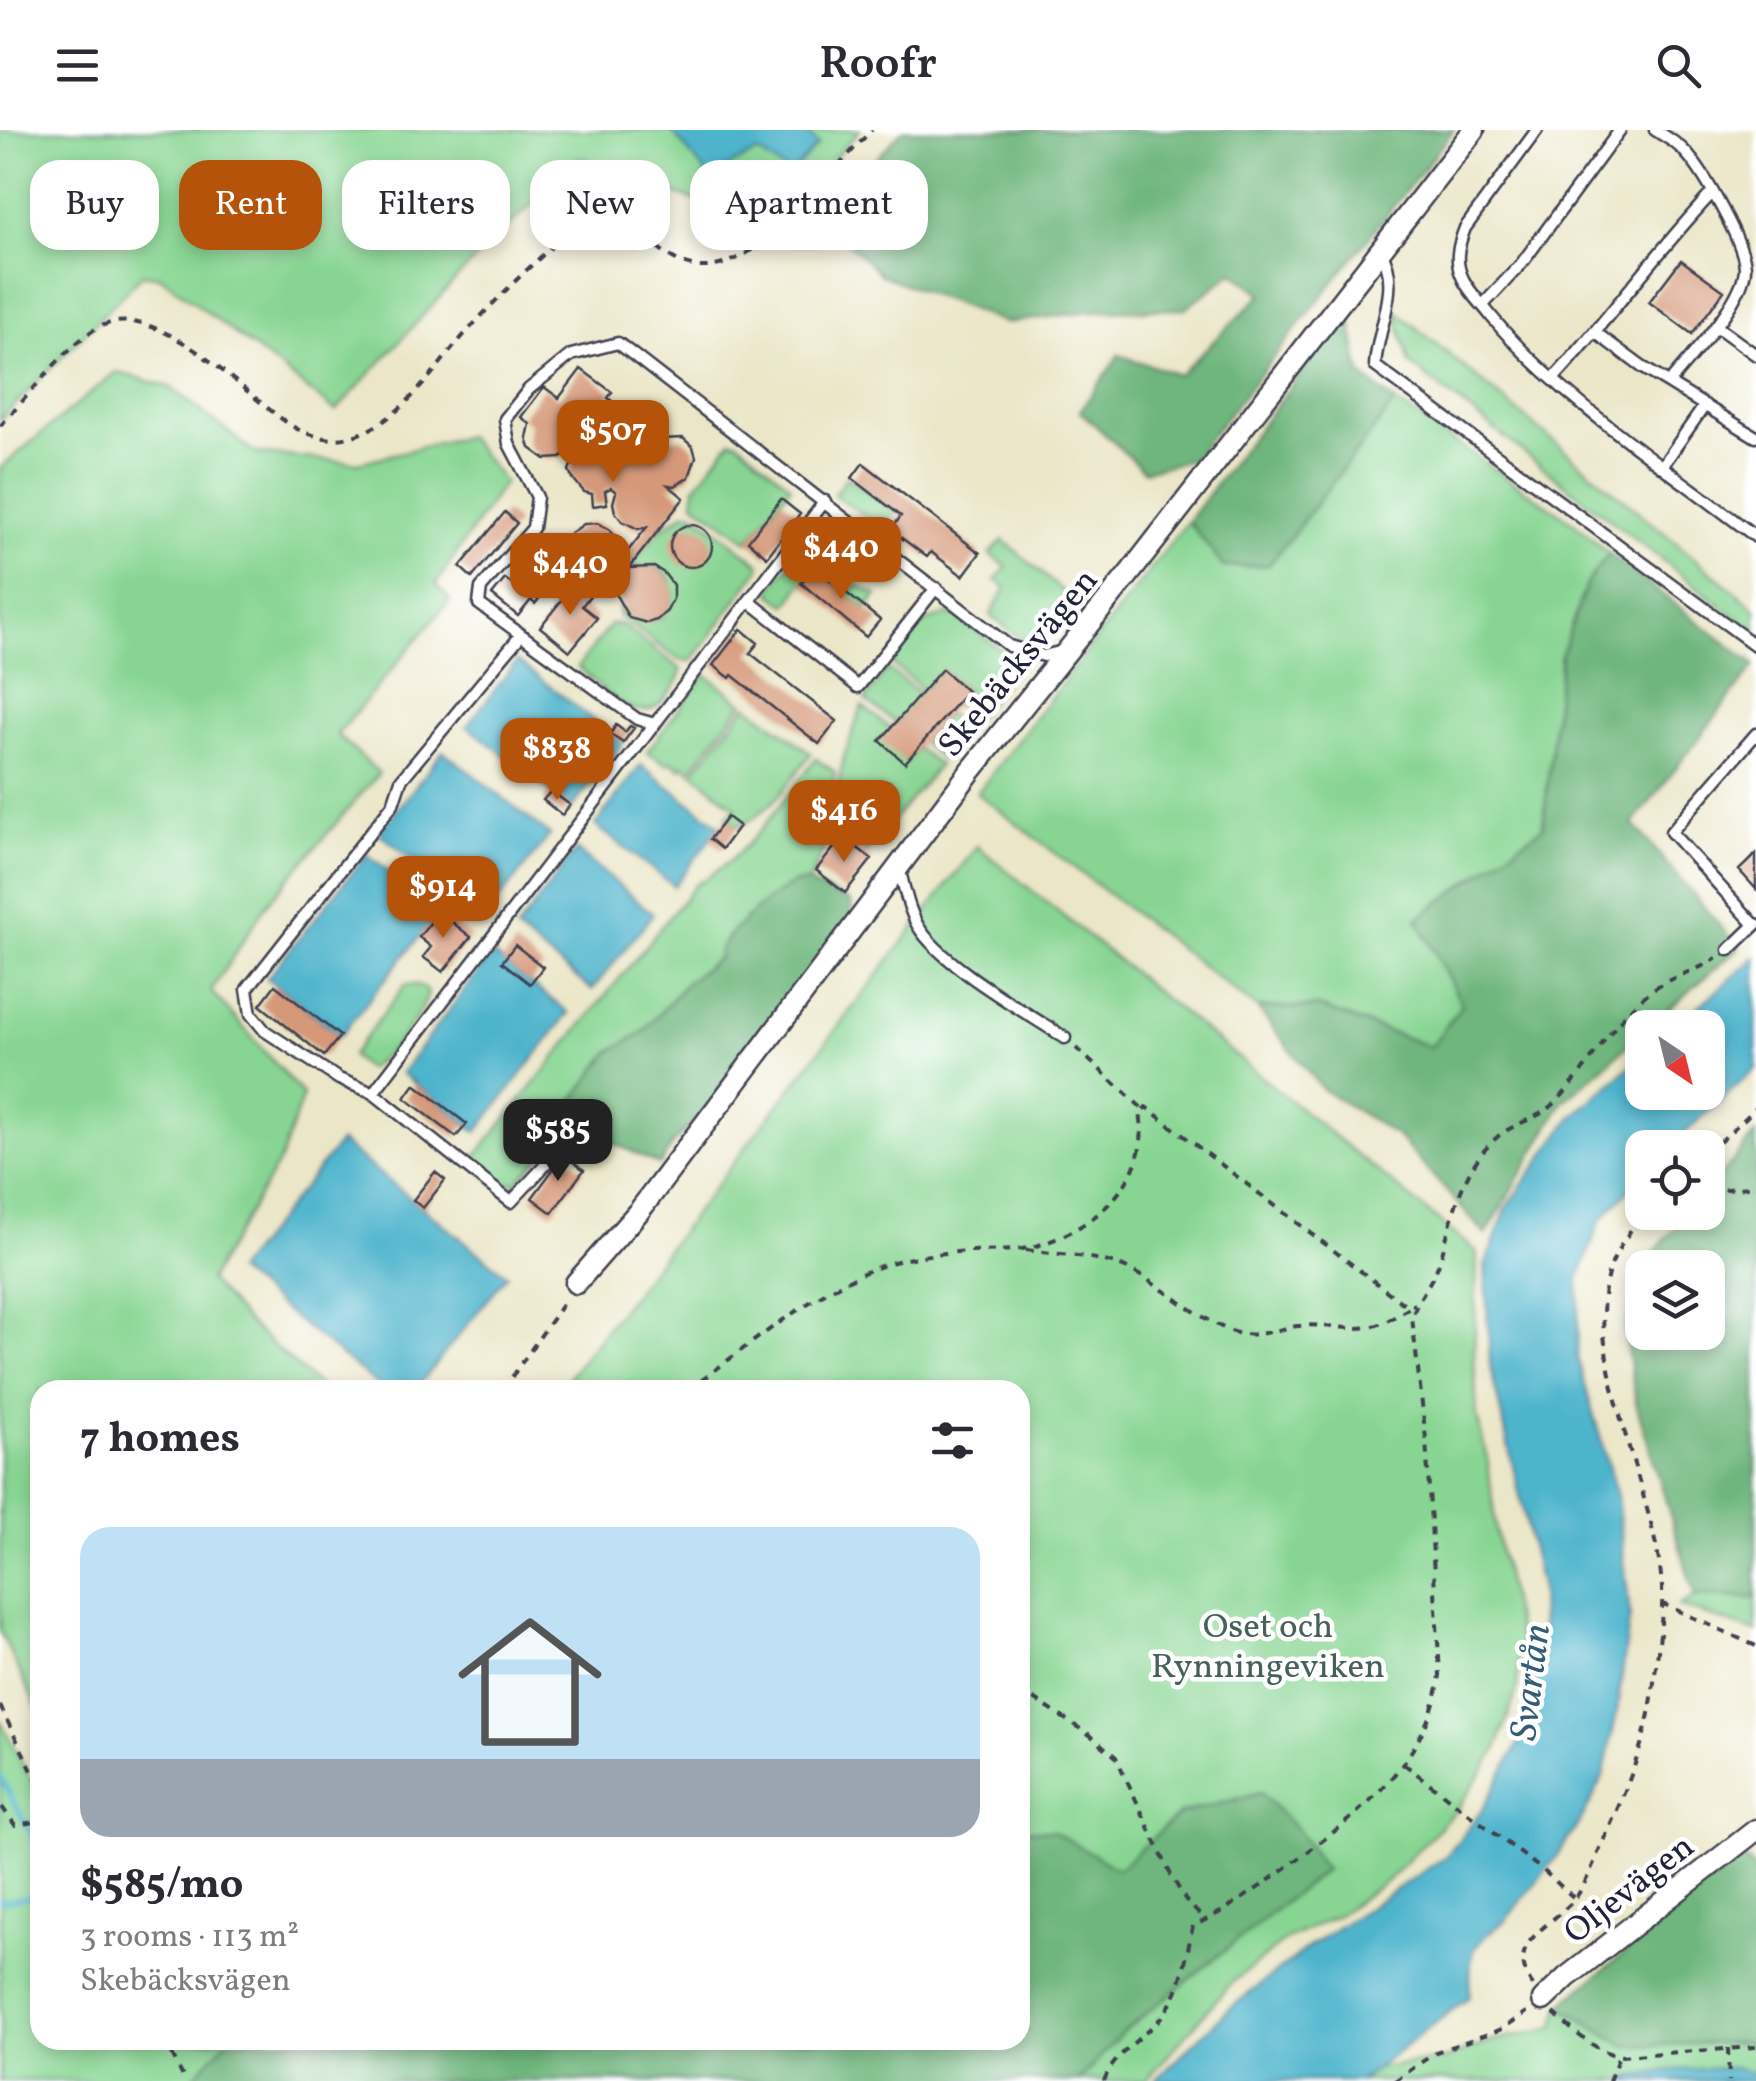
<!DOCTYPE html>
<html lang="en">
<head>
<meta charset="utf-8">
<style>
	:root { --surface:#fff; --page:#f2f2f3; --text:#2b2b33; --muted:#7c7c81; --line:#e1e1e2; --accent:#b45309 }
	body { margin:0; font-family:Vollkorn,serif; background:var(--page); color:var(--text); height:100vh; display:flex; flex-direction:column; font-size:38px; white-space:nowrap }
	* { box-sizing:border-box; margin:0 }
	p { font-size:32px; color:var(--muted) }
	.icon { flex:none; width:55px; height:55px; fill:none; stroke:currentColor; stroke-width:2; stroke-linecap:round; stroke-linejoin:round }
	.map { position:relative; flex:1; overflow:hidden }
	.sheet { position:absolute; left:30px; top:1250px; width:1000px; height:670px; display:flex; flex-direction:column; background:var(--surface); border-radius:30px; box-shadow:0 5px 15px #0003 }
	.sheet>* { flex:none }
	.guide { position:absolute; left:30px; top:30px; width:1000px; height:90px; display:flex; gap:20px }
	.needle { width:65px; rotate:145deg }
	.buttons { position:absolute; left:1625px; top:880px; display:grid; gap:20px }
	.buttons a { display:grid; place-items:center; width:100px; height:100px; border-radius:20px; background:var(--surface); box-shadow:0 5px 15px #0003; font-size:50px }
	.price { position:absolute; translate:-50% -85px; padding:0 22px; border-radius:20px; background:var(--accent); color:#fff; font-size:32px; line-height:65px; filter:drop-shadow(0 2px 5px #0008) }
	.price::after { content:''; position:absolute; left:50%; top:60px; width:30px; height:22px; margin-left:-15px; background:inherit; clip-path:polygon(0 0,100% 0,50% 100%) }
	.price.selected { background:#222; color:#fff }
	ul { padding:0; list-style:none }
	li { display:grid; align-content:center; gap:20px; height:530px; padding:0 50px }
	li+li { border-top:2px solid var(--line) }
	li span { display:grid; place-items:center; height:310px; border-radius:30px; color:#555 }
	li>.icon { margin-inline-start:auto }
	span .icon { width:180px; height:180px; fill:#fffc; stroke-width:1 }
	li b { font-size:42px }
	h2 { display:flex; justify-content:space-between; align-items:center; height:120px; padding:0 50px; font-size:42px }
	.pill { padding:0 35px; border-radius:30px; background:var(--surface); box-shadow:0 5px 15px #0003; font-size:35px; line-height:90px }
	.pill.selected { background:var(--accent); color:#fff }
	header { display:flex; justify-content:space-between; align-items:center; height:130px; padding:0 50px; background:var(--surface); font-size:45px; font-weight:600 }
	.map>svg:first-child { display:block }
</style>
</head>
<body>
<header><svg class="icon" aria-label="menu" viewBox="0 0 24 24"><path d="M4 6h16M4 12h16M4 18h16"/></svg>Roofr<svg class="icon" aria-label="search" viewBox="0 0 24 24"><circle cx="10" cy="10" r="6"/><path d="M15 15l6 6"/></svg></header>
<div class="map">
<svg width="1756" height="1951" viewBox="0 0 1756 1951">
	<rect width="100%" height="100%" fill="#fff"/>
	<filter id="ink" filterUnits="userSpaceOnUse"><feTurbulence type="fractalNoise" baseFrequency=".01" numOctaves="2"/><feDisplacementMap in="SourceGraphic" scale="20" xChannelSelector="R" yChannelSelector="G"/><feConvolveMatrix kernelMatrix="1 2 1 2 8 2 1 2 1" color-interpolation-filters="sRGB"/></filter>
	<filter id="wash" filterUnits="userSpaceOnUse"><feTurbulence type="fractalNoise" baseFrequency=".0048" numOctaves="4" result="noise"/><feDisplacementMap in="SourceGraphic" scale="40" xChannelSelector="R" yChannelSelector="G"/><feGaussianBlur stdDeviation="2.25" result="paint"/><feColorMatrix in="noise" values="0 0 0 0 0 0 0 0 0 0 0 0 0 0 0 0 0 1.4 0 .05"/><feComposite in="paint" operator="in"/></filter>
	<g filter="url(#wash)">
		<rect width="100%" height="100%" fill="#ebe6c8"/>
		<path fill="#88d593" stroke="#557c67" stroke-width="2.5" d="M0,0H671L709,47L757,22L817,14L803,0H860L779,89L755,65L708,74L639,53L580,27L468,136L336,281L161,147L143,144L0,290Z
			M1395,180L1756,479V503L1410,234Z
			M116,242L170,257L255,323L358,333L467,306L504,352L436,454L450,470L337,605L379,643L266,775L211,861L303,965L281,1028L209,1150L248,1193L323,1260H40V1584L0,1501V338Z
			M1395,272L1574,393L1609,424L1587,452L1561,525L1543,697L1417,789L1462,874L1431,917L1319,877L1257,878L977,663L1188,391L1224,437L1269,435Z
			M731,310L738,311L791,356L748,411L694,372L695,357Z
			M846,347L896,382L883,398L834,365Z
			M686,382L696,384L760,434V438L692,531L679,530L619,486L618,478C665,522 695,446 652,437C644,435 635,438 629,438L658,401Z
			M1003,410L1067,465L1072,477L1037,516H1031L990,486L1006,458L996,450L1007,437L990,424Z
			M806,415L817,419L845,443L839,457L814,437L787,475L771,463L773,455Z
			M857,455L877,465L866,479L846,463Z
			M947,484L956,486L1020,534L975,590L955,574L967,560L942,540L924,560L891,533L923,493Z
			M611,494H621L681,539C681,551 673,558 666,567C639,603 601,557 578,537Z
			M887,539L921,564L896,593L865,570Z
			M705,544L743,573L690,640L683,635L681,639L671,631L667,634L647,622Z
			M747,575L811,623C792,650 770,683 739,696L727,687L736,678L693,642Z
			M862,576L891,599L906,632L917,619L939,635L867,722L830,691L844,627Z
			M947,584L966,599L942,629L922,613Z
			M816,629L835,642L825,685L823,720L809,753H795L782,760L753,782L727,807L720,826L687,852L643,902L610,922L567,979L578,996L563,1004L516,1053L496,1055L475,1035L476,1026L696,754C754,722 775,677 816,629Z
			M977,716L1477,1122L1474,1229L1477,1286L1488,1333L1496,1402L1520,1512L1517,1560L1496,1621L1458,1678L1388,1750L1336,1786L1287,1809L1229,1855L1146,1951H0V1589L40,1669V1910H1020V1260H559Z
			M405,855H419L428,862C424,886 388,927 367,939L351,926Z
			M1695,1466L1756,1468V1502L1679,1476Z
			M1560,1876L1611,1907L1756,1887V1951H1360L1379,1938L1445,1929L1490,1912L1554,1898Z"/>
		<path fill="#6eb67d" stroke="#486c5c" stroke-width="2.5" fill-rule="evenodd" d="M903,0H1454L1192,330L1144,341L1080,281L1119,225L1179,245L1262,164L1233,142L1185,179L1092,181L1006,193L881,145L820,87Z
			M1349,180L1361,245L1395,272L1269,435L1224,437L1188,391Z
			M1609,424L1755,535L1633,694L1739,818L1648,897L1642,898V903L1563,972L1486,1105L1397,1006L1322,959L1257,878L1319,877L1431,917L1462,874L1417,789L1543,697L1561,525L1587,452Z
			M795,753H809L851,772L852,783L764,921L672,1014L660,1035L578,996L567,979L610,922L643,902L687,852L720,827L718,822C736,793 765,769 795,753Z
			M1756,1004V1468L1695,1466L1636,1273L1624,1198L1643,1135L1688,1083L1708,1082V1060ZM1642,1138H1708V1202H1642Z
			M1261,1663L1298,1701L1325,1740L1123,1902L1079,1951H190L228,1910H1020V1699L1053,1701L1118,1739L1179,1684Z
			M1741,1727L1756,1740V1912L1626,1916L1560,1876Z"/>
		<path fill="#4db4cc" stroke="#386b84" stroke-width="2.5" d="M671,0H803L818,14L791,44L757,22L709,47Z
			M517,531L623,613L572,678L467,596Z
			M443,621L550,705L485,787L379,703Z
			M641,635L720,696L674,756L595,695Z
			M576,720L653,784L592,860L516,800Z
			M367,724L439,782L340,906L267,848Z
			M492,824L569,883L477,1002L401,943Z
			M1756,827V939L1669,1017L1642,1018V1046L1600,1091L1579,1148L1577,1227L1617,1366L1630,1485L1617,1582L1603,1647L1584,1685L1555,1729L1504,1792L1486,1805L1475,1818L1471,1832L1469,1867L1360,1951H1155L1229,1879L1314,1813L1447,1726L1480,1683L1518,1615L1537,1542L1541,1498L1540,1455L1490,1235L1485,1136L1507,1077L1571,988L1642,926V962H1708V898L1675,897Z
			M340,1012L507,1145L415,1260H384L236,1141Z
			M1735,1938L1756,1944V1951H1628L1631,1947L1671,1940Z"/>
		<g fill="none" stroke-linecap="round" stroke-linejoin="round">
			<path stroke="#4db4cc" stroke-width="5" d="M0,1646L40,1721
				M0,1771L40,1766"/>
		</g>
		<g id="blocks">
			<path fill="#d59879" d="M1681,130L1724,161L1692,204L1649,172Z
				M581,239L612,262L608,268L661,309L683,308L693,317L696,327L689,347L675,356L668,355L684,368L629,438L654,437L664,443L673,455V469L667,481L657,490L647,493L629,488L616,465L617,457L604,446L581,448L563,431L561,417L565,407L584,394L597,393L609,399L617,411L620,431L647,397L638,399L622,391L615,382L613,373L616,362L611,358L605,361L607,374L593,376L592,364L584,362L571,346L569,340L575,327L568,322L561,328L545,329L530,318L527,308L530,294L521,287L544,257L559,268Z
				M863,333L980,423L963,446L931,422L927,427L891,400L901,386L852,348Z
				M781,369L800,384L767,427L748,411Z
				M505,382L517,393L472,448L460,437Z
				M670 416a21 21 0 1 1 42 0a21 21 0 1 1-42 0Z
				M537,426L559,444L535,474L531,470L518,486L492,465L505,449L513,455Z
				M814,437L880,490L866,507L801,453Z
				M577,451L592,463L582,476L597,488L570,521L540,497Z
				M741,499L758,513L750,523L837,591L819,614L732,545L730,548L713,535Z
				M942,539L967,561L905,633L880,611Z
				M616,595L625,602L630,596L634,598L623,613L610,604Z
				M551,661L570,675L562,685L543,670Z
				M727,687L739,696L722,719L710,709Z
				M843,707L872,729L845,763L816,740Z
				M1756,724V759L1739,740Z
				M439,782L471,807L443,842L423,827L431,817L419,807Z
				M515,815L543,837L530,854L502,832Z
				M275,855L340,906L324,926L260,875Z
				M415,954L467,994L456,1007L405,968Z
				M564,1025L584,1040L552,1083L532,1068Z
				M435,1042L445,1050L423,1078L413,1070Z"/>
		</g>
	</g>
	<g filter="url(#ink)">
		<use href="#blocks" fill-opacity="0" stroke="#403f50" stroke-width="2.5"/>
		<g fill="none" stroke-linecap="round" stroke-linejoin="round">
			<g stroke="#403f50" stroke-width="15">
				<path id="service" d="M1537,0L1465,98C1458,116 1454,131 1463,149C1469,162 1482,174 1491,186C1557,267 1672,342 1756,407
					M1655,0C1666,7 1678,13 1686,23C1703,41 1745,114 1745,138C1744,171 1690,227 1669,253
					M1381,122C1402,156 1377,198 1375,236L1756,516
					M1483,175L1522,133L1620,0
					M1716,196L1756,225
					M1596,203L1642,237L1756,307
					M1554,248C1610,188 1657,121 1713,62
					M1663,335L1705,275
					M749,471L858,557L936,458
					M521,505L401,650L393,674L247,859L251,884L265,901L339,949L373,963L511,1072L563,1016L586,1022
					M655,594L637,589L479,474L481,458L533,398L537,367L509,314L505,289L529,259L571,225L618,213L1009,516L1044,526L1063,521
					M899,737C904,757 908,778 918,796C941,835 1026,882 1065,908
					M1755,795L1671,702L1756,604
					M1729,820L1756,794
					M373,963L825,371"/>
			</g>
			<g stroke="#403f50" stroke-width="25">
				<path id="minor" d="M576,1153L640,1080L970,642L1133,439L1474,0
					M1543,1870L1567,1847L1756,1700"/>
			</g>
			<path stroke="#403f50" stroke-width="4" stroke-dasharray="8 8" stroke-linecap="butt" d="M0,296C28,267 59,224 92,201C156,159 245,269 297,299C314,306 331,312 349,307C404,293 436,234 472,196C501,164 533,133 565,105C638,42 649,160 726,133C775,117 834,37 872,0
				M1076,918L1143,979
				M1708,1023L1756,978
				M1708,1061L1756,1056
				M1026,1120C1060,1125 1101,1125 1132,1141C1163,1157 1207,1195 1237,1203C1259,1208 1277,1199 1298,1196C1323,1193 1349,1202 1374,1196C1388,1192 1402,1182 1415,1175
				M503,1260L566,1169
				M689,1260C742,1220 812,1163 873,1139C903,1127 939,1123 971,1121C991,1120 1012,1122 1032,1117C1093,1101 1152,1050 1140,983L1146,977L1401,1172L1415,1175
				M1661,1473L1756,1516
				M1020,1560L1090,1605L1116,1627L1171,1745L1186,1771L1205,1790
				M0,1576L40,1657
				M1404,1634L1545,1742L1573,1767
				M2,1677L15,1695L40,1691
				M1533,1856C1526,1846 1520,1832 1525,1820C1530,1803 1565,1783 1577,1766C1587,1751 1593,1735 1600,1718C1624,1666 1648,1610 1654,1552C1658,1519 1665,1479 1661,1446C1651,1356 1587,1234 1607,1148C1613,1124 1629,1102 1644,1082
				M1554,1883C1572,1900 1595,1921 1619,1926L1756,1917
				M165,1910L185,1951
				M1728,1918L1729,1951
				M1104,1951C1114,1923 1144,1908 1162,1886C1182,1862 1186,1826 1193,1796C1231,1779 1264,1754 1298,1729C1363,1681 1428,1630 1440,1545L1426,1309L1412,1188C1417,1168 1432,1153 1439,1133C1454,1087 1458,1044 1495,1009C1512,993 1537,990 1554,974C1590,939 1612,888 1655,858C1674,845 1698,841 1717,828
				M1395,1951L1436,1922L1502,1899L1527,1882
				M1609,1951L1619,1926"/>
			<use href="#service" stroke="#fff" stroke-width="10"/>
			<use href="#minor" stroke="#fff" stroke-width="20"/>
		</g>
	</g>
	<g text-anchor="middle" stroke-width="9" stroke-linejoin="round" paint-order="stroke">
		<g font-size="35" fill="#22223b" stroke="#fff">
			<text transform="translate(1017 532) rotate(-51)" y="12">Skebäcksvägen</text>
			<text transform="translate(1628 1758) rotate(-38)" y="12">Oljevägen</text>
		</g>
		<g font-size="35" fill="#46615a" stroke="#fff">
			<text x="1268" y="1507">Oset och<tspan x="1268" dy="40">Rynningeviken</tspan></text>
		</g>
		<g font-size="38" font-style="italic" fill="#335c75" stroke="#fff">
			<text transform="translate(1529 1552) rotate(-83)" y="13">Svartån</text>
		</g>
	</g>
</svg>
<div class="buttons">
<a><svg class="needle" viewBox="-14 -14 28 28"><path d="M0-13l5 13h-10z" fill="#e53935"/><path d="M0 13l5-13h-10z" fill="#7c7c81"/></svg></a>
<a><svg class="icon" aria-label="locate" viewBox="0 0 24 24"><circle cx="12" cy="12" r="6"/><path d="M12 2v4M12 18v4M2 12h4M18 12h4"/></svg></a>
<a><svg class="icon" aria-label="layers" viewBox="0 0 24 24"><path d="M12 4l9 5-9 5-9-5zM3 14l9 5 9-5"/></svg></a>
</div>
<b class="price" style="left:613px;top:355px">$507</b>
<b class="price" style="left:841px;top:472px">$440</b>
<b class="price" style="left:570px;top:488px">$440</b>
<b class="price" style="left:557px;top:673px">$838</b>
<b class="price" style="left:844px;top:735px">$416</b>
<b class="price" style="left:443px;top:811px">$914</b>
<b class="price selected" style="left:558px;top:1054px">$585</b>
<div class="guide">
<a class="pill">Buy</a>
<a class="pill selected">Rent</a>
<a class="pill">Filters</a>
<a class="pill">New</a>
<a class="pill">Apartment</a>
</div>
<section class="sheet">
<h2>7 homes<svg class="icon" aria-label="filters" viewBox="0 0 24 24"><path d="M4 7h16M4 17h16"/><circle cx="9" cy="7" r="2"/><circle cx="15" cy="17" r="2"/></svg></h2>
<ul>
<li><span style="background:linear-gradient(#bfe0f5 75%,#9aa5b1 0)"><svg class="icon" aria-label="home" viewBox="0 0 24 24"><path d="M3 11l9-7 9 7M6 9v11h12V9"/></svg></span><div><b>$585/mo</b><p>3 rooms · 113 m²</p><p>Skebäcksvägen</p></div></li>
</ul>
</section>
</div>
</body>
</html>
